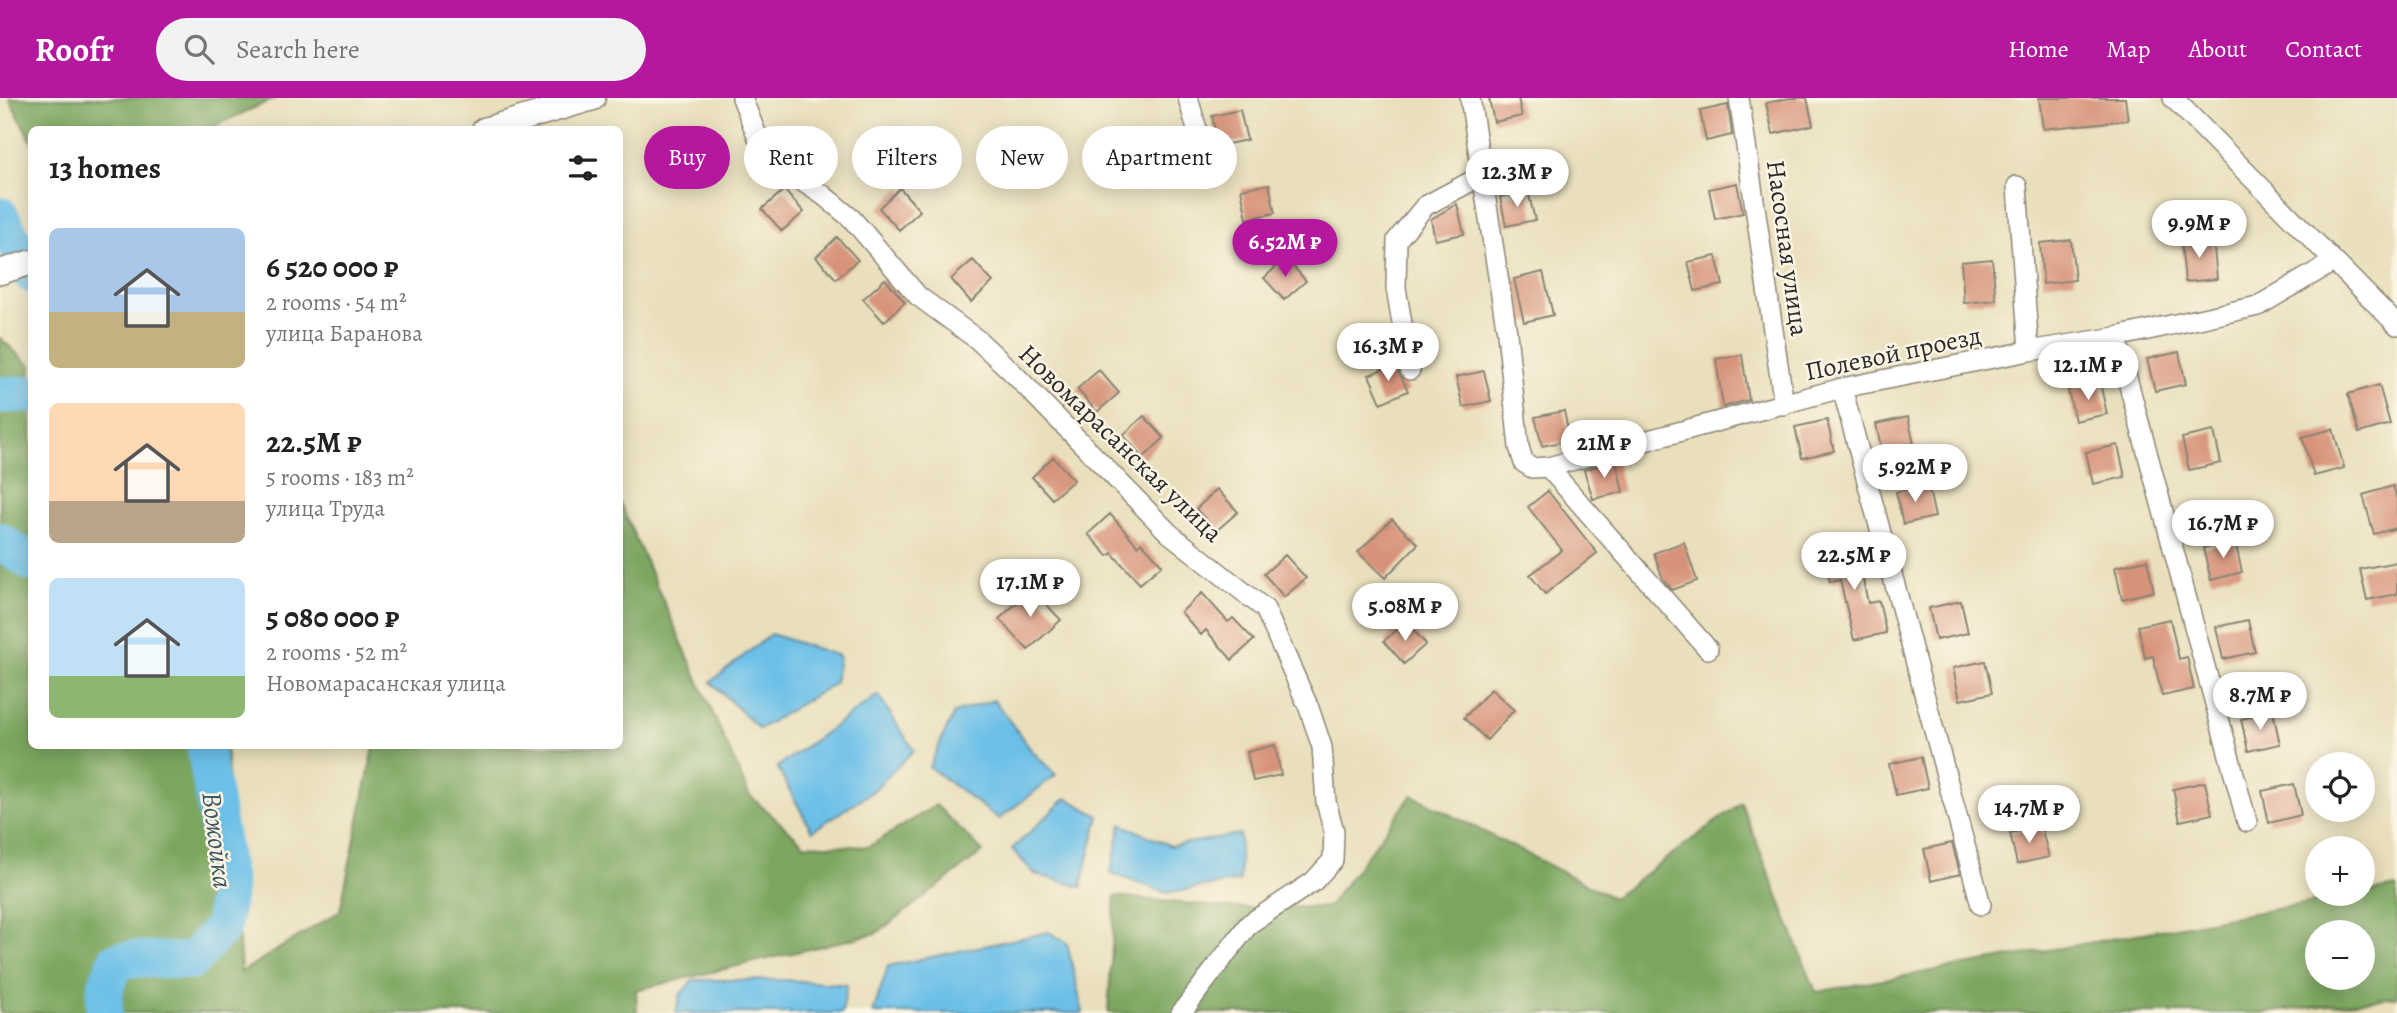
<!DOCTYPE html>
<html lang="en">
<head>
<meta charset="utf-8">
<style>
	:root { --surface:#fff; --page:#f2f2f2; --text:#222; --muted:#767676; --accent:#b5179e }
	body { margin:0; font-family:Alegreya,serif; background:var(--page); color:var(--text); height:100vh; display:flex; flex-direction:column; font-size:26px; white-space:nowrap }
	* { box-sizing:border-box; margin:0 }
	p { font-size:23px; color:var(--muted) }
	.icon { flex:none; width:38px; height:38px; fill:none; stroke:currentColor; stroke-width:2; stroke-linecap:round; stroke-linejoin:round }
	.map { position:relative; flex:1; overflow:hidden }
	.side { position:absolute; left:28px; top:28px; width:595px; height:623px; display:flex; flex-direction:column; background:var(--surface); border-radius:10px; box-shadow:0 4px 18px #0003 }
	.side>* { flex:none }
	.banner { position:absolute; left:644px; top:28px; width:665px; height:63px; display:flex; gap:14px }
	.fabs { position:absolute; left:2305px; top:654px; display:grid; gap:14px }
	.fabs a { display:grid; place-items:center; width:70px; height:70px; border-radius:50%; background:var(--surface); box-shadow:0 4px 18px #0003; font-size:35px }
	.price { position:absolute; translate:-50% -60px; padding:0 16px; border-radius:24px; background:#fff; color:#222; font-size:23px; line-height:46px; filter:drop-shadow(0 2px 4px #0008) }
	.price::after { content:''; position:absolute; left:50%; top:42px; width:21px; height:16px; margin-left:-10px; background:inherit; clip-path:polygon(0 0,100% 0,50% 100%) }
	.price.on { background:var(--accent); color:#fff }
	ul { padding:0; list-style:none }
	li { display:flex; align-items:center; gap:21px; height:175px; padding:0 21px }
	li span { display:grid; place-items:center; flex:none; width:196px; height:140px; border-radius:10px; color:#555 }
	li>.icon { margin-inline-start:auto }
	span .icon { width:84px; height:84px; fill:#fffc; stroke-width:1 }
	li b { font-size:30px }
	h2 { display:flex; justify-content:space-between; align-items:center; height:84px; padding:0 21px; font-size:30px }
	.tag { padding:0 24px; border-radius:32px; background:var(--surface); box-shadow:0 4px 18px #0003; font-size:24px; line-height:63px }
	.tag.on { background:var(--accent); color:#fff }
	header { display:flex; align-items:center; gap:42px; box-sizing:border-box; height:98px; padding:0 35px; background:var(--accent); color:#fff }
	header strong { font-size:33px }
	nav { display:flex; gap:38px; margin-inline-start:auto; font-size:24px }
	.search { width:490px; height:63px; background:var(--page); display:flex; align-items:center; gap:18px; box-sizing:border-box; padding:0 24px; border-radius:38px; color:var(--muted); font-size:26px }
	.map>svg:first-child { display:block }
</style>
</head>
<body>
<header>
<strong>Roofr</strong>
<div class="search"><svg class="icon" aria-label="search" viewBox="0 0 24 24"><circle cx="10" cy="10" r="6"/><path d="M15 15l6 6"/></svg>Search here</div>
<nav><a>Home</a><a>Map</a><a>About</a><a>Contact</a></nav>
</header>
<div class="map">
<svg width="2397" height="915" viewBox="0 0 2397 915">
	<rect width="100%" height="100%" fill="#fcf5e5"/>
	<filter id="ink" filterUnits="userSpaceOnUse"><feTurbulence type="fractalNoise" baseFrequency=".0143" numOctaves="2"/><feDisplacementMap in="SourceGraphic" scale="14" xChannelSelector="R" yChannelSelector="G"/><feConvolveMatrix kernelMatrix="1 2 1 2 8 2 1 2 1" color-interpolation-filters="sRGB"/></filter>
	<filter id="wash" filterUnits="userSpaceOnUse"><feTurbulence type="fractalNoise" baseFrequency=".00686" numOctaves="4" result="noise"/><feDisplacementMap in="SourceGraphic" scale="28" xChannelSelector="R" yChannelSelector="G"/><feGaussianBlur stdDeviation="1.57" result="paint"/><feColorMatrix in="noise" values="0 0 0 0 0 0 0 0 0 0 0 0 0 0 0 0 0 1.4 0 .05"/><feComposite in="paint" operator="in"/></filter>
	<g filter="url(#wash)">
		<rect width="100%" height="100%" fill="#e9dfbc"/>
		<path fill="#7ca65f" stroke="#546845" stroke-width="2" fill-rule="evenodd" d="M9,0H276L208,31L32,32L31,43Z
			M0,240L31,268L32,648H226L241,874L340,813L374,648H620V405L749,697L804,746L868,749L936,707L983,754L877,835L636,892L637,915H0Z
			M1412,697L1613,800L1741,705L1816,894L2397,789V899L2264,915H1108L1115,798L1231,810L1328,809ZM2317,835H2362V880H2317Z"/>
		<path fill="#6cc0e8" stroke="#4c768a" stroke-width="2" d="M771,536L839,558L835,585L759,631L711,584Z
			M878,597L914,652L873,693L812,733L777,669Z
			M994,602L1032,653L1056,677L999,721L929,669L954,615Z
			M1066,700L1099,718L1081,789L1035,776L1012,751Z
			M1121,726L1171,748L1240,736V783L1166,795L1111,775Z
			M1049,834L1067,845L1083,915H873L888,868Z
			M693,882H786L847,887L842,915H676L680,897Z"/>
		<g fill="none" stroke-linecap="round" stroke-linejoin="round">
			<path stroke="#6cc0e8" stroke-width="37" d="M0,117L32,177
				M0,297L32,296
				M0,443L32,465
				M104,915L105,891L116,863C142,858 166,864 192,863L223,828L228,787L205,648"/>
		</g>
		<g id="blocks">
			<path fill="#d79379" d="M1489,0H1518L1522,18L1494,24Z
				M1790,0H1807L1813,27L1773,36L1766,5Z
				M2039,0H2125L2128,22L2043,31Z
				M1728,7L1732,37L1706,43L1700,13Z
				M1240,12L1247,42L1218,48L1212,18Z
				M1737,85L1743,115L1715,121L1709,91Z
				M1269,86L1275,115L1247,121L1241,91Z
				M900,90L920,113L899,132L879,110Z
				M784,92L804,114L782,133L762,111Z
				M1528,93L1535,122L1506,128L1500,99Z
				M1457,106L1464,136L1435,142L1431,121Z
				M837,139L858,162L836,181L816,159Z
				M2213,140L2217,181L2185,184L2181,143Z
				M2071,142L2075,182L2043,186L2040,145Z
				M1716,158L1723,187L1695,193L1688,164Z
				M1286,160L1306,183L1284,202L1264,180Z
				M1992,161L1996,202L1964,205L1961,164Z
				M973,162L993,184L971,204L951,181Z
				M1543,174L1553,217L1524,224L1514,181Z
				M885,181L905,204L884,224L863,201Z
				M2179,254L2186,286L2155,293L2147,261Z
				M1742,257L1749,302L1723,309L1716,261Z
				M1395,266L1408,293L1381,305L1369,277Z
				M1099,272L1119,295L1097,314L1077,291Z
				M1484,273L1491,303L1463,309L1456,279Z
				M2100,285L2107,316L2075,323L2068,292Z
				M2379,287L2390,326L2359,335L2348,296Z
				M1564,313L1570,342L1542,348L1535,319Z
				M1144,318L1164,340L1143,360L1123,337Z
				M1908,319L1915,351L1883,358L1876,326Z
				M1827,322L1834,353L1802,360L1795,329Z
				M2333,331L2344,370L2314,378L2302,339Z
				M2214,333L2221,365L2189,372L2182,340Z
				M2118,347L2125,379L2093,386L2086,354Z
				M1053,359L1074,382L1052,401L1032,379Z
				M1616,363L1623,394L1593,401L1584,372Z
				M1928,387L1935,419L1903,426L1896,394Z
				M2393,388L2397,401V430L2374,436L2363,397Z
				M1217,391L1238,414L1216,433L1196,411Z
				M1548,393L1597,455L1545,496L1530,477L1562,452L1528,409Z
				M1110,416L1138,448L1141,444L1162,467L1140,486L1112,455L1108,458L1088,436Z
				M1392,421L1418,446L1385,480L1358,454Z
				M2235,443L2242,474L2211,482L2203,450Z
				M1684,444L1697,483L1672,492L1663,481L1654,455Z
				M1855,445L1868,505L1879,503L1886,535L1854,542L1840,482L1830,484L1823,452Z
				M1285,457L1306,480L1284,499L1264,476Z
				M2147,462L2154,493L2122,501L2115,469Z
				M2397,464V496L2367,502L2360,471Z
				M1032,491L1061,522L1028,552L999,521Z
				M1202,495L1228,524L1233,520L1254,542L1232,562L1206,532L1201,537L1181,514Z
				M1961,503L1968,535L1936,542L1929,510Z
				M2170,521L2179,561L2187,559L2194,591L2162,598L2153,558L2145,560L2138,528Z
				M2248,522L2255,554L2223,561L2216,529Z
				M1406,524L1426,546L1404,566L1384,543Z
				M1985,563L1992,595L1960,602L1953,570Z
				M1491,591L1514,612L1487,642L1464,620Z
				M2273,614L2280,646L2248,653L2241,621Z
				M1275,647L1281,677L1253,683L1247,654Z
				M1921,659L1928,690L1896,697L1889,666Z
				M2205,684L2212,716L2180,723L2173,691Z
				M2294,686L2301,717L2269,725L2262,693Z
				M2041,728L2049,759L2017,766L2010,735Z
				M1952,745L1960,776L1931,783L1924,751Z"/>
		</g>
	</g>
	<g filter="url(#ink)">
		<use href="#blocks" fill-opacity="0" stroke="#8a8574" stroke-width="2"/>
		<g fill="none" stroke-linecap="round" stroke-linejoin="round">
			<g stroke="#8a8574" stroke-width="22">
				<path id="minor" d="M742,0L766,60L823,97L852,121L918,198L978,242L1010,272L1169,435L1265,511L1309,610L1322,649L1326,704L1334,733L1333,762L1313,784L1249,826L1181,915
					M1188,0L1209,73
					M1470,0L1507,235L1519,349L1524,365L1532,370L1548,369L1842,290L2029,253L2116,239L2258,208L2333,164
					M1739,0L1784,307
					M2173,0L2397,227
					M2017,88L2029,253
					M2116,239L2247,724
					M1410,272L1396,190L1397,142L1425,108L1481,78
					M1842,290L1981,807
					M1548,369L1708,551"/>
			</g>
			<g stroke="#8a8574" stroke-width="27">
				<path id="major" d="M484,32L593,0
					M0,174L32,164"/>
			</g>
			<use href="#minor" stroke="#fff" stroke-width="19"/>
			<use href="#major" stroke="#fff" stroke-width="24"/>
		</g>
	</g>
	<g text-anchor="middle" stroke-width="5" stroke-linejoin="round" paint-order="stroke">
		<g font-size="26" fill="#2b2b2b" stroke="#fcf5e5">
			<text transform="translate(1788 150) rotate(82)" y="9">Насосная улица</text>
			<text transform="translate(1893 255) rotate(-12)" y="9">Полевой проезд</text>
			<text transform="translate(1121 345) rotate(44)" y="9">Новомарасанская улица</text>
		</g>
		<g font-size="28" font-style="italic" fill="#3e5864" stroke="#fcf5e5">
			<text transform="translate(218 742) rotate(83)" y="10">Вожойка</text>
		</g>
	</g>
</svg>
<div class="fabs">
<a><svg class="icon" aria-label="locate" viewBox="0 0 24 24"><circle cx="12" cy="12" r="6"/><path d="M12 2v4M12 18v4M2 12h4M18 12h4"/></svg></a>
<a>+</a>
<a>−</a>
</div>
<b class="price" style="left:1517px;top:111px">12.3M ₽</b>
<b class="price" style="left:2199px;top:162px">9.9M ₽</b>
<b class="price on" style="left:1285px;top:181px">6.52M ₽</b>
<b class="price" style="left:1388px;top:285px">16.3M ₽</b>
<b class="price" style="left:2088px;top:304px">12.1M ₽</b>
<b class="price" style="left:1604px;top:382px">21M ₽</b>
<b class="price" style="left:1915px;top:406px">5.92M ₽</b>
<b class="price" style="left:2223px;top:462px">16.7M ₽</b>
<b class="price" style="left:1854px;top:494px">22.5M ₽</b>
<b class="price" style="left:1030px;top:521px">17.1M ₽</b>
<b class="price" style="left:1405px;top:545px">5.08M ₽</b>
<b class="price" style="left:2260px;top:634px">8.7M ₽</b>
<b class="price" style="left:2029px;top:747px">14.7M ₽</b>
<div class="banner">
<a class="tag on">Buy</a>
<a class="tag">Rent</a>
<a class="tag">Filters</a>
<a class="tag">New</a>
<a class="tag">Apartment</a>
</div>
<section class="side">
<h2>13 homes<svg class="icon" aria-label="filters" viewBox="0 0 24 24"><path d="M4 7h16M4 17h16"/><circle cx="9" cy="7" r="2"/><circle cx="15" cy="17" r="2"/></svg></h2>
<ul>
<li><span style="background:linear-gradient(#a9c7e8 60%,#c2b280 0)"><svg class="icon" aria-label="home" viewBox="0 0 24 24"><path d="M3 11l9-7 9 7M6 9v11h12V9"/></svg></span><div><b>6 520 000 ₽</b><p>2 rooms · 54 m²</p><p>улица Баранова</p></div></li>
<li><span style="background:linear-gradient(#ffd9b3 70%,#b9a48a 0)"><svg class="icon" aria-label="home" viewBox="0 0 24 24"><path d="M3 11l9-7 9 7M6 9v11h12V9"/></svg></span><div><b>22.5M ₽</b><p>5 rooms · 183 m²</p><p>улица Труда</p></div></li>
<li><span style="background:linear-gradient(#bfe0f5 70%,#8fb573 0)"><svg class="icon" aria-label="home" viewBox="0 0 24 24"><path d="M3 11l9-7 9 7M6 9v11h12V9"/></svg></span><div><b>5 080 000 ₽</b><p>2 rooms · 52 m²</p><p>Новомарасанская улица</p></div></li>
</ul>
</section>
</div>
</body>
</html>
